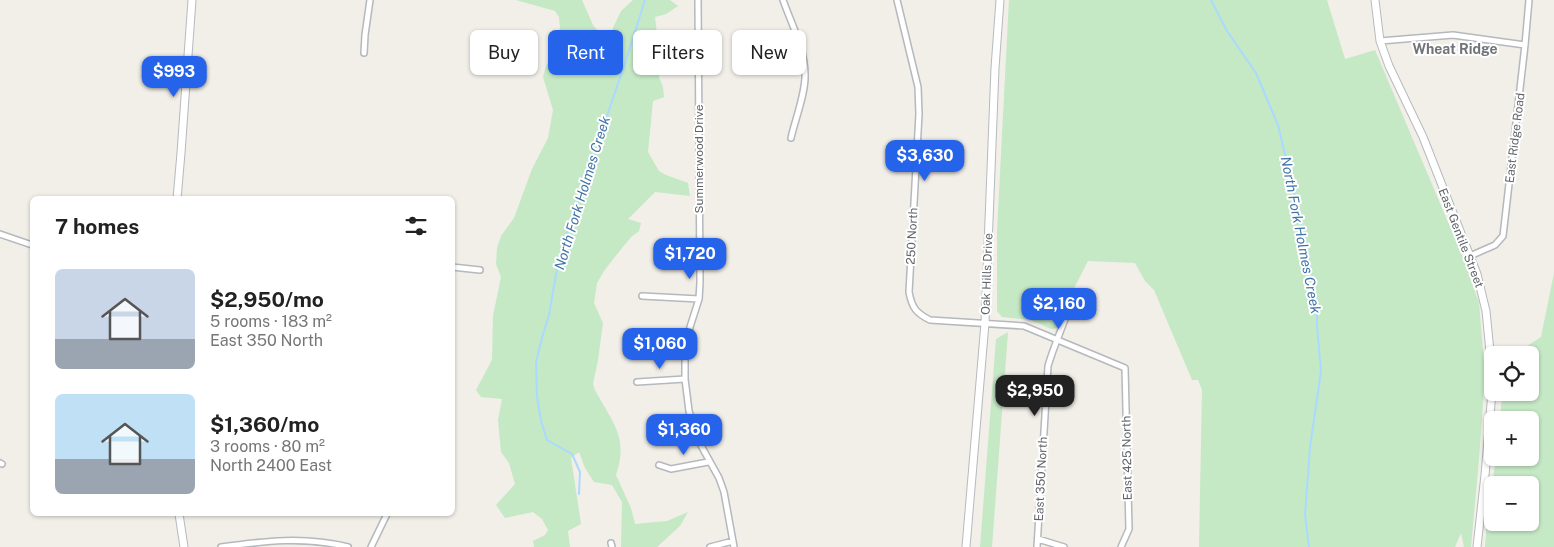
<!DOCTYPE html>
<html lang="en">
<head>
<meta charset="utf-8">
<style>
	:root { --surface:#fff; --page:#f6f6f6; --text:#222; --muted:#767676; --accent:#2563eb }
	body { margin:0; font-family:"Public Sans",sans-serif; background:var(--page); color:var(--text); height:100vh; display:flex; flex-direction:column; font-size:19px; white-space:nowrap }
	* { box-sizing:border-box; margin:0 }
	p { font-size:16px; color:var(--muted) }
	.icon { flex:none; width:28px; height:28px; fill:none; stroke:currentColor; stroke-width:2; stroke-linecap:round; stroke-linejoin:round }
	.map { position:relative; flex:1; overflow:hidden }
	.details { position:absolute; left:30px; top:196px; width:425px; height:320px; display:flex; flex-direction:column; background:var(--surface); border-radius:8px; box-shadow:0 1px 4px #0004 }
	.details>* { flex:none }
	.top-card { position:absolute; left:470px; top:30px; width:475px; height:45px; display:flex; gap:10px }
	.fabs { position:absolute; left:1484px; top:346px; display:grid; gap:10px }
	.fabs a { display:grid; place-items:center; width:55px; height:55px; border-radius:8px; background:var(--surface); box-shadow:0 1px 4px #0004; font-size:25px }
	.price { position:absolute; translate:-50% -42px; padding:0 11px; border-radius:10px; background:var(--accent); color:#fff; font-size:16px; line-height:32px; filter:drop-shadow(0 1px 2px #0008) }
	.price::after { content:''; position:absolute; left:50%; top:30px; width:15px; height:11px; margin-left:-8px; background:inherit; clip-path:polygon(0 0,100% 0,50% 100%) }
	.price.on { background:#222; color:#fff }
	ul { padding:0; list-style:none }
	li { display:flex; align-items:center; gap:15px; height:125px; padding:0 25px }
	li span { display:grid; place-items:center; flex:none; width:140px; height:100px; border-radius:8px; color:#555 }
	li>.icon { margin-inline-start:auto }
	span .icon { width:60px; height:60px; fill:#fffc; stroke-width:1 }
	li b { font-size:21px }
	h2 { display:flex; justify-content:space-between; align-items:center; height:60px; padding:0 25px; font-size:21px }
	.chip { padding:0 18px; border-radius:8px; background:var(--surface); box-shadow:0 1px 4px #0004; font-size:18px; line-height:45px }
	.chip.on { background:var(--accent); color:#fff }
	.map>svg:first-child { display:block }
</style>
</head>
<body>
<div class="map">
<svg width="1554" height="547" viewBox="0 0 1554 547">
	<rect width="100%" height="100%" fill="#f1efe8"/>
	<path fill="#c5e8c5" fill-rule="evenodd" d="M516,0H582L593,25L598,31L612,30L621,11L633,0H670L678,6L666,14L655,17L657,33L667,37C668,49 666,51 658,59L659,77L663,87L664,97L653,101L648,152L659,171L666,175L688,183L690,196L655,192L628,219L641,223L639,231L631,237L614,258L604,271L597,283L594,303L603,323L598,360L593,384L595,390C612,422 629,437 616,475L631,508L635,524L667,521L688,512L680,526L657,547H621L622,502L612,485L594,482L585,468L579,452L571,458L581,524L568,531L570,547H534L533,541L545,535L548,530L542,519L533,512L505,518L496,505L515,484L509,463L501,452L498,420L502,399L481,397L476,390L492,360L493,316L501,277L496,264L497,248L501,236L514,218L532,169L548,138L553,110L543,77L546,66L555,50L560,27L559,17L555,11Z
		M1009,0H1327L1345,59L1375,50L1462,255L1479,303L1485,374L1479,459L1471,547H1464L1461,533L1455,547H1199L1202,390L1198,380H1192L1154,290L1145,281L1135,263L1088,261L1071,294L1067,309L1057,328L1051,329L1031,320L1002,317L997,311V231Z
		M1554,273V547H1485L1487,520L1496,458H1530V420H1500L1502,393L1530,392V355H1513L1541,337ZM1492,485H1530V522H1492Z
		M1008,332L992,547H980L996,339Z"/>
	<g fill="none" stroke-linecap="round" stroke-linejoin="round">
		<path stroke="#aadaff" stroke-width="2" d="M1211,0L1227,31L1256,73L1278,125L1306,244L1317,306V326L1321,371L1310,447L1305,515L1309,547
			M579,494L580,472L572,454L547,440L541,421L537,396L536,362L543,334L549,315L559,257L627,57L645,0"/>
		<g stroke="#b5b8bc" stroke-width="8">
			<path id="street" d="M698,0L700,283L699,299L690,327L685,353V379L689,411L698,440L719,478L724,492L734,547
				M783,0C791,23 805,49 805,74C806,92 795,120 791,138
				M897,0L918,87L919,114L909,292C912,308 916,313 930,320L1024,326L1125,368L1129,529L1121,547
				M1380,41L1453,35L1525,45
				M364,53L365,35L370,0
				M0,234L32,245
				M1470,256L1495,245L1503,236L1525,45L1529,0
				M452,267L480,270
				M642,296L699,299
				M637,382L685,379
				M0,463L2,464
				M659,465L671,469L708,462
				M1038,539L1064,547
				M611,543L612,547
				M221,547C264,541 305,536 348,547
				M371,547L387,514
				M710,547L733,541
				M1037,547L1048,366C1055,342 1066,320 1073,296"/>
		</g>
		<g stroke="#b6babf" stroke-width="9">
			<path id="secondary" d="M1375,0L1380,41L1389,66L1423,137L1477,274L1486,311L1491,362L1492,392L1485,475L1477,547
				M177,199L181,153L192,0
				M179,514L184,547
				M966,547L985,323L995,68L1000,0"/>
		</g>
		<use href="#street" stroke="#fff" stroke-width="5"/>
		<use href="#secondary" stroke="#fff" stroke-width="7"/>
	</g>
	<g text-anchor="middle" stroke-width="4" stroke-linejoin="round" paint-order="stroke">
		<g font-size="12" fill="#5f6368" stroke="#fff">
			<text transform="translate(1515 138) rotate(-83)" y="4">East Ridge Road</text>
			<text transform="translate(699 159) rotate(-90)" y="4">Summerwood Drive</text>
			<text transform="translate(912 236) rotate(-87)" y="4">250 North</text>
			<text transform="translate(1461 238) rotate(69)" y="4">East Gentile Street</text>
			<text transform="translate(987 274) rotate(-88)" y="4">Oak Hills Drive</text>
			<text transform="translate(1127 458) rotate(-91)" y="4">East 425 North</text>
			<text transform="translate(1041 479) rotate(-87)" y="4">East 350 North</text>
		</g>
		<g font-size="14" font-weight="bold" fill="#70757a" stroke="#fff">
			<text x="1455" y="54">Wheat Ridge</text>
		</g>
		<g font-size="14" font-style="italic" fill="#4174aa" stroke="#fff">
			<text transform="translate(582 193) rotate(-73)" y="5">North Fork Holmes Creek</text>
			<text transform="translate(1301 235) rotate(79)" y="5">North Fork Holmes Creek</text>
		</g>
	</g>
</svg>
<div class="fabs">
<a><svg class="icon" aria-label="locate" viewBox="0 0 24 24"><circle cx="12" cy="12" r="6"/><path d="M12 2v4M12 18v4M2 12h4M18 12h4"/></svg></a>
<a>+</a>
<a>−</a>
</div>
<b class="price" style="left:174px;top:98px">$993</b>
<b class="price" style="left:925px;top:182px">$3,630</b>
<b class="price" style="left:690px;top:280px">$1,720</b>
<b class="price" style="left:1059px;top:330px">$2,160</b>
<b class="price" style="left:660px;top:370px">$1,060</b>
<b class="price on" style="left:1035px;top:417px">$2,950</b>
<b class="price" style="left:684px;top:456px">$1,360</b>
<div class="top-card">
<a class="chip">Buy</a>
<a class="chip on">Rent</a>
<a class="chip">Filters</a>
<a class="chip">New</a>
</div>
<section class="details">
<h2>7 homes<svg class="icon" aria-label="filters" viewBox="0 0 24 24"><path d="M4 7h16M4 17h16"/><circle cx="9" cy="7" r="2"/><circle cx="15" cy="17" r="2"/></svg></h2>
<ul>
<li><span style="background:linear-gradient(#c9d6e8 70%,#9aa5b1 0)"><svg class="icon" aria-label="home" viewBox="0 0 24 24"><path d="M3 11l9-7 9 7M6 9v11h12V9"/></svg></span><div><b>$2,950/mo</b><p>5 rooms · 183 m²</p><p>East 350 North</p></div></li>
<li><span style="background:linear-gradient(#bfe0f5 65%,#9aa5b1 0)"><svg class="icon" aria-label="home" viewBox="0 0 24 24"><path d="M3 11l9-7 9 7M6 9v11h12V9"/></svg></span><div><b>$1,360/mo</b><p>3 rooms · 80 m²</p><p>North 2400 East</p></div></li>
</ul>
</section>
</div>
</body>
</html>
